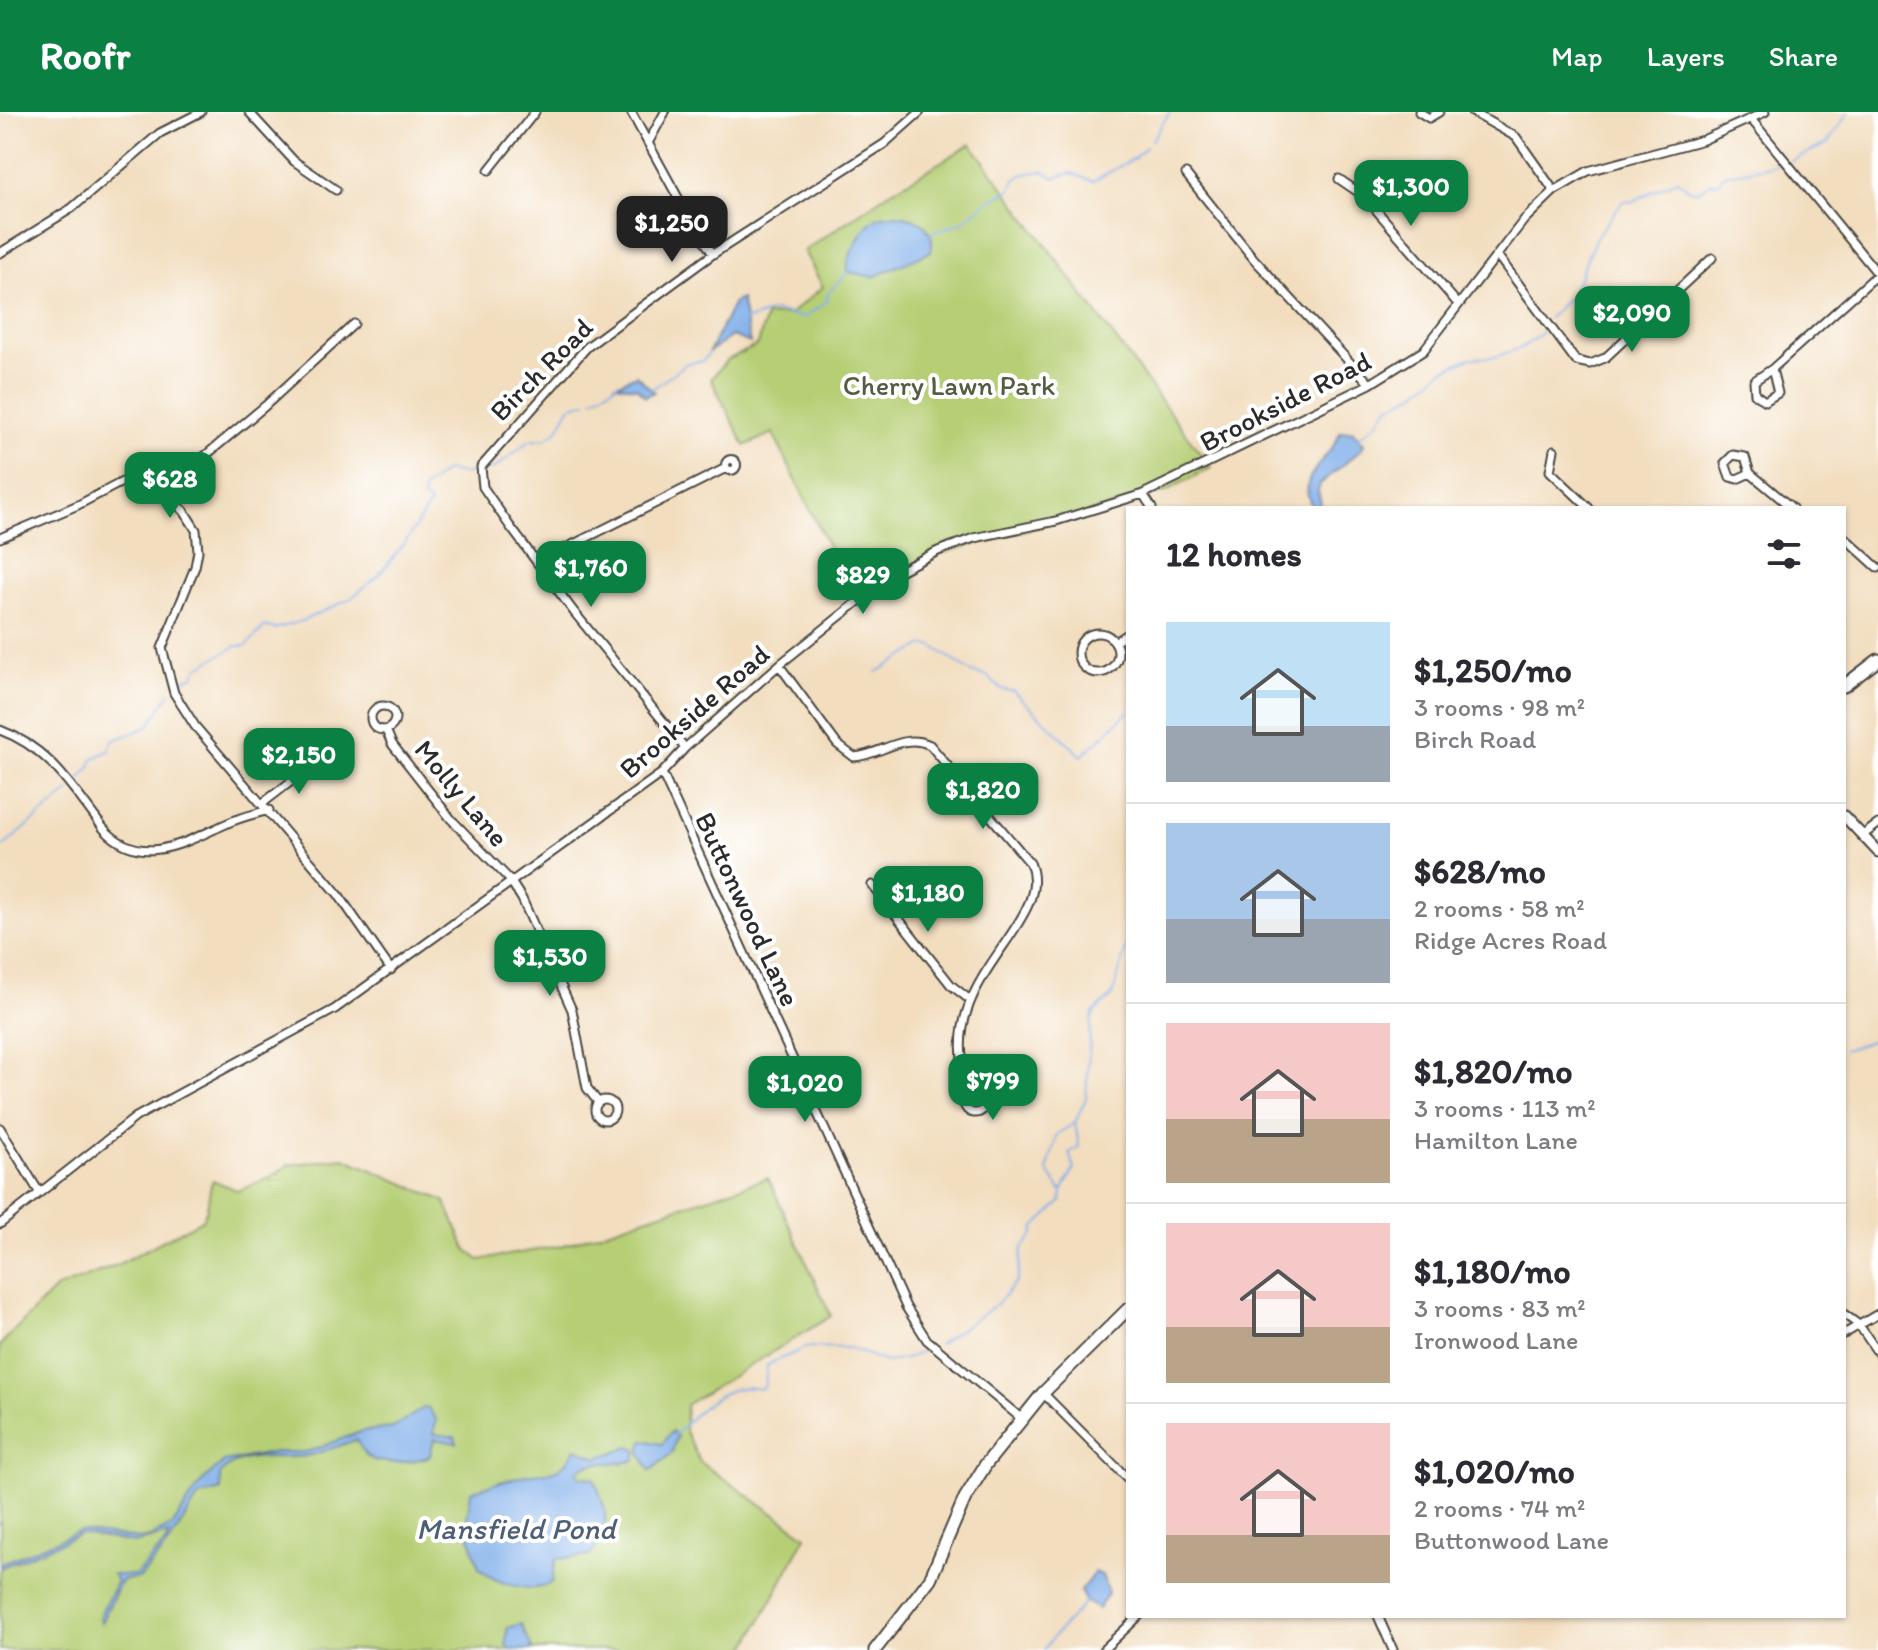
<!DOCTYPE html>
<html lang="en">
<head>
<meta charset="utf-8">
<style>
	:root { --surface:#fff; --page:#f7f7f7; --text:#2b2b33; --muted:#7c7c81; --line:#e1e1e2; --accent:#0b8043 }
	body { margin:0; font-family:Itim,sans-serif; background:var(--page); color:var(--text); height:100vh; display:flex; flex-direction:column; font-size:30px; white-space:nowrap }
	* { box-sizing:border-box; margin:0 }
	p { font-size:26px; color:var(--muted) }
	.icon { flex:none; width:44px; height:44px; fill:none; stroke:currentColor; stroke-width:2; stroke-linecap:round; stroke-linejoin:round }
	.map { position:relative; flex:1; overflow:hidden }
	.drawer { position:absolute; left:1126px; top:394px; width:720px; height:1112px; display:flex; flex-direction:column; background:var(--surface); border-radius:0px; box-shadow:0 2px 6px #0004 }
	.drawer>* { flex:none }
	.price { position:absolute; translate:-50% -68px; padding:0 18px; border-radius:16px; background:var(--accent); color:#fff; font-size:26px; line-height:52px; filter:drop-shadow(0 2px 4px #0008) }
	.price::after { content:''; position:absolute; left:50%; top:48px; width:24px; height:18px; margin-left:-12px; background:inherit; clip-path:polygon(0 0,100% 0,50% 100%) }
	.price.current { background:#222; color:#fff }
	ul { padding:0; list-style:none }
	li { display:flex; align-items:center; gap:24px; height:200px; padding:0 40px }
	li+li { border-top:2px solid var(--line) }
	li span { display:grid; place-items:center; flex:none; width:224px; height:160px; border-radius:0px; color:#555 }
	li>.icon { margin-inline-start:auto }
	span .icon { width:96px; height:96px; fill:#fffc; stroke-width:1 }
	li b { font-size:34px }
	h2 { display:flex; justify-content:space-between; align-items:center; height:96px; padding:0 40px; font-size:34px }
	header { display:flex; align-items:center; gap:48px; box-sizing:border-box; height:112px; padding:0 40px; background:var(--accent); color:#fff }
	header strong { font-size:38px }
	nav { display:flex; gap:44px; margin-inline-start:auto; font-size:28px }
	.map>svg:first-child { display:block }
</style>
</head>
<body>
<header>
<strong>Roofr</strong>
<nav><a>Map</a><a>Layers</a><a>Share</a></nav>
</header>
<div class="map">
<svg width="1878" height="1538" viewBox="0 0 1878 1538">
	<rect width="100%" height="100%" fill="#fff"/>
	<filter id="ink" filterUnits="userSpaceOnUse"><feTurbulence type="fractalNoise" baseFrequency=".0125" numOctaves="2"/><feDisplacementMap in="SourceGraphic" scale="16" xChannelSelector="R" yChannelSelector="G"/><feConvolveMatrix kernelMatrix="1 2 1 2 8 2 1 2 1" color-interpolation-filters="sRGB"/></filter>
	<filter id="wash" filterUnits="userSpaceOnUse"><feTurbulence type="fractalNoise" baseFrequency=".006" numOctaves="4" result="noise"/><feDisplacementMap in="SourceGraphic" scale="32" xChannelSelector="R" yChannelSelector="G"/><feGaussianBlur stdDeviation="1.8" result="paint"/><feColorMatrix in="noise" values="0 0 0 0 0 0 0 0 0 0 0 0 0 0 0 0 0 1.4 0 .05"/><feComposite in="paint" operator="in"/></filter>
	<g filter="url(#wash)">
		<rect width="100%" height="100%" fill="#f2ddbe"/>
		<path fill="#b6cf74" stroke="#707d50" stroke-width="2" d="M971,32L1211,356L1164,380L924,446L855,490L773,321L745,334L711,267L727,248L758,233L766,204L790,202L823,175L804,139L887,82Z
			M344,1046L445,1089L466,1137L479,1148L561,1134L768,1066L831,1204L686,1293L685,1319L700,1350L806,1424L745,1538H0V1233L55,1177L117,1153L202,1108C211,1093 207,1080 213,1068L238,1079L273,1064L288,1053Z"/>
		<path fill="#7faee9" stroke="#556c8a" stroke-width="2" d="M895,103C917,104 937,115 931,140L873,165L848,160C843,150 863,116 871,110C878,103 886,103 895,103Z
			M741,187L750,231L732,224L709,240L734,191Z
			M636,263L654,280L645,284L637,276L616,272Z
			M1353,319L1364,332L1361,338L1320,372L1318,379L1322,396H1313C1293,362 1332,348 1340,320Z
			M423,1296L429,1297L436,1307L434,1322L455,1325L457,1331L434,1327L430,1344C415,1350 380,1355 367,1344C362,1340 360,1333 356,1328C340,1333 323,1341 306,1344C280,1348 238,1338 220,1362L221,1378L199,1384L170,1430L140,1466L122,1468L101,1510L99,1505L117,1469L113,1463H136L167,1429L169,1422L135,1431L81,1422L0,1456V1452L80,1419L139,1427L150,1425L172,1414L202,1370L224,1350L275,1340H306L363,1319L393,1316Z
			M672,1319L677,1324L672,1341L650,1359L640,1340L643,1328L662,1332Z
			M630,1335L637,1338L635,1348C615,1356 592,1344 577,1360L580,1365L594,1366C606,1396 614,1417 589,1444L556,1447L552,1470C534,1484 494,1471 479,1456L466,1413L471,1379C487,1374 505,1368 522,1364C550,1357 558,1368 576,1336L597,1346Z
			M1095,1460L1102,1463L1108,1481L1098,1497L1086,1490L1080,1479Z
			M521,1512L533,1538H510L506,1532L507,1516Z"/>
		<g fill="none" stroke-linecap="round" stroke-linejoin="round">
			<path stroke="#7faee9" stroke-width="2" d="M1152,28L1170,0
				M1791,49L1828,31L1848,0
				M930,122L962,110L991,87L1011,78C1014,59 1029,62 1044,59L1054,66L1070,61L1093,69L1135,46L1146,35
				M1549,206L1572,182L1596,125L1623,89L1631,90L1677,68L1690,78L1699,79L1709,71H1718L1724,63L1785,51
				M745,209L774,199L804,206L827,189L828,181L848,160
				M651,278L687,251L703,249L709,241
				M593,287L619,271
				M549,324L557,319L570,295L586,290
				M1357,327L1375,313L1388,295L1413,283L1442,259L1470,246L1495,245L1523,235L1541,222L1545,212
				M877,560L924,533H931L971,560L987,564L1001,577L1013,579L1082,644L1128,600
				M185,567L194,564L197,556L236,534H246L265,514L275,517L302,509L350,487L378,464L407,428L430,392L423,386L424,376L446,359L463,362L495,356L529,329L546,327
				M74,674L90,656L92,647L110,638L112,629L148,615L170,581
				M0,737L70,679
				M1844,938L1878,927
				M1062,1079L1074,1057L1069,1041L1079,1035L1075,1011
				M939,1232L996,1193L1017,1169L1022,1137L1034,1122L1035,1115L1061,1090L1062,1080L1047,1059L1057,1022L1075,1011L1086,986L1091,910L1094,900L1113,883L1128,827
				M674,1323C698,1300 723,1268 760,1277L765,1274L767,1253L808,1235L849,1236L887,1250L906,1247L927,1237
				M1044,1538C1055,1518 1074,1507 1086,1488"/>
		</g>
	</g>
	<g filter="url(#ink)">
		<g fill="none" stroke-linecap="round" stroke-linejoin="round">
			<g stroke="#494641" stroke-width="11">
				<path id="minor" d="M249,0L294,49L336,78
					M631,0L687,102L713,142
					M1419,0L1429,6L1439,0
					M1472,0L1516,25L1554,79
					M1751,7L1878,162
					M648,31L665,0
					M489,58L535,0
					M1186,62L1254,147L1370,272
					M1339,67L1364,84L1458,192
					M0,141L72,96L160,21L201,0
					M1497,143L1576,249L1590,252L1605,246L1712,146
					M1772,257L1754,269L1755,282L1765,289L1778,281L1772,257L1878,162
					M1554,338L1550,359L1589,396
					M725.5 353a5.5 5.5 0 1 1 11 0a5.5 5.5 0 1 1-11 0Z
					M1750,361L1737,367L1730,365L1725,351L1733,343L1745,345L1750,361L1792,396
					M164,378L265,294L354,212
					M1143,382L1152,396
					M1844,425L1878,456
					M0,426L78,393L122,370L153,372L184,399L196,418L198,439L195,455L162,536L174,581L195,614L338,782L391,858
					M538,450L726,356
					M1078 541a20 20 0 1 1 40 0a20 20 0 1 1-40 0Z
					M1115,530L1128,521
					M779,553L837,632L854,645C882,643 902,620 930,633L1030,751C1057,814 925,871 971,980
					M371 606a12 12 0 1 1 24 0a12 12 0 1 1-24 0Z
					M0,618C51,637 72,676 104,717C142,758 187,729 228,711C241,705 255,702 269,698
					M386,618L392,632L451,707L510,768L522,787L572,898L587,976L598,990
					M312 644a12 12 0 1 1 24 0a12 12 0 1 1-24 0Z
					M685,636L574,500L509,413L483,375L481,355L587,235L713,142L884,32L920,0
					M662,661L906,1195L927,1228L1022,1307
					M263,691L315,651
					M1863,723L1878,712
					M872,773L951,873L970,888
					M964 990a11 11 0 1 1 22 0a11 11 0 1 1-22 0Z
					M595 998a10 10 0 1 1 20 0a10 10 0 1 1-20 0Z
					M0,1016L39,1080
					M0,1112L136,1005L335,897L662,661L685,636L779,553L890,464L938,439L974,426L1056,409L1143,382L1370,272L1423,239L1524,108L1554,79L1588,59L1703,28L1765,0
					M1844,1202L1859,1213L1878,1241
					M1844,1222L1878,1202
					M1043,1281L1128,1367
					M1378,1504L1393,1538
					M1103,1538L1139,1504"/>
			</g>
			<g stroke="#494641" stroke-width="13">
				<path id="tertiary" d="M1844,704L1878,740"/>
			</g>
			<g stroke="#494641" stroke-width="15">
				<path id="primary" d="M1844,574L1878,548
					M875,1538L930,1467L965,1386L986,1352L1043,1281L1128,1197"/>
			</g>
			<use href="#minor" stroke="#fff" stroke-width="7"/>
			<use href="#tertiary" stroke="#fff" stroke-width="9"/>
			<use href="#primary" stroke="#fff" stroke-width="11"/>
		</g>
	</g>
	<g text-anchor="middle" stroke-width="8" stroke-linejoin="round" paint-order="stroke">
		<g font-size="28" fill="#2b2b2b" stroke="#fff">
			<text transform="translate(541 257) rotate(-45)" y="10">Birch Road</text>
			<text transform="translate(1285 289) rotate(-27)" y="10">Brookside Road</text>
			<text transform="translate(694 599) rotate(-41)" y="10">Brookside Road</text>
			<text transform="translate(462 681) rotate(50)" y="10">Molly Lane</text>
			<text transform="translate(748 797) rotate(65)" y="10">Buttonwood Lane</text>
		</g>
		<g font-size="28" fill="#555c41" stroke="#fff">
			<text x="949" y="283">Cherry Lawn Park</text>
		</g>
		<g font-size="30" font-style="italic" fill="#4d5f77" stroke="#fff">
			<text x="516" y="1427">Mansfield Pond</text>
		</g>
	</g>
</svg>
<b class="price" style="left:1411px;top:116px">$1,300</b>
<b class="price current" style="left:672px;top:152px">$1,250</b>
<b class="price" style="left:1632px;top:242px">$2,090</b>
<b class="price" style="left:170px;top:408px">$628</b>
<b class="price" style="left:591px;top:497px">$1,760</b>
<b class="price" style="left:863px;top:504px">$829</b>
<b class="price" style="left:299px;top:684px">$2,150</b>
<b class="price" style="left:983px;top:719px">$1,820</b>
<b class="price" style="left:928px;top:822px">$1,180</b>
<b class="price" style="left:550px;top:886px">$1,530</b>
<b class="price" style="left:993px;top:1010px">$799</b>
<b class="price" style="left:805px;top:1012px">$1,020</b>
<section class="drawer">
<h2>12 homes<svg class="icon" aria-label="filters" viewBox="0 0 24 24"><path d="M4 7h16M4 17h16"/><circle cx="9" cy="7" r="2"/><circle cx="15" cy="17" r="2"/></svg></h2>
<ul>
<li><span style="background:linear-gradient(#bfe0f5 65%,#9aa5b1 0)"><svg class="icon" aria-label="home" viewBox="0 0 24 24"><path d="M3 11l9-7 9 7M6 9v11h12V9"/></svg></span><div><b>$1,250/mo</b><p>3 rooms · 98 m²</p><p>Birch Road</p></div></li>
<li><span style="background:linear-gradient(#a9c7e8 60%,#9aa5b1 0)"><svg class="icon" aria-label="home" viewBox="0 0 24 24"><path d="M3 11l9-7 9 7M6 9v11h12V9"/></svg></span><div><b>$628/mo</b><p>2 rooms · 58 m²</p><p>Ridge Acres Road</p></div></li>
<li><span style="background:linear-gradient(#f6c9c9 60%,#b9a48a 0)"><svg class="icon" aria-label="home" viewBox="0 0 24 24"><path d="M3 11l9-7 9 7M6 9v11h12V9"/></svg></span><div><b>$1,820/mo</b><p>3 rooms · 113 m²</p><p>Hamilton Lane</p></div></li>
<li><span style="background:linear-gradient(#f6c9c9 65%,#b9a48a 0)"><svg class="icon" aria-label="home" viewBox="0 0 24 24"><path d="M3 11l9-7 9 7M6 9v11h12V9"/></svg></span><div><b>$1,180/mo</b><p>3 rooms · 83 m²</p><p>Ironwood Lane</p></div></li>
<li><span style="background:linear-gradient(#f6c9c9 70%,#b9a48a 0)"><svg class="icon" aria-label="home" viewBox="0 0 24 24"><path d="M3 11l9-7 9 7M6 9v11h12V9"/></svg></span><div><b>$1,020/mo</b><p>2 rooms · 74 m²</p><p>Buttonwood Lane</p></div></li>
</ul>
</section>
</div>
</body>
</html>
